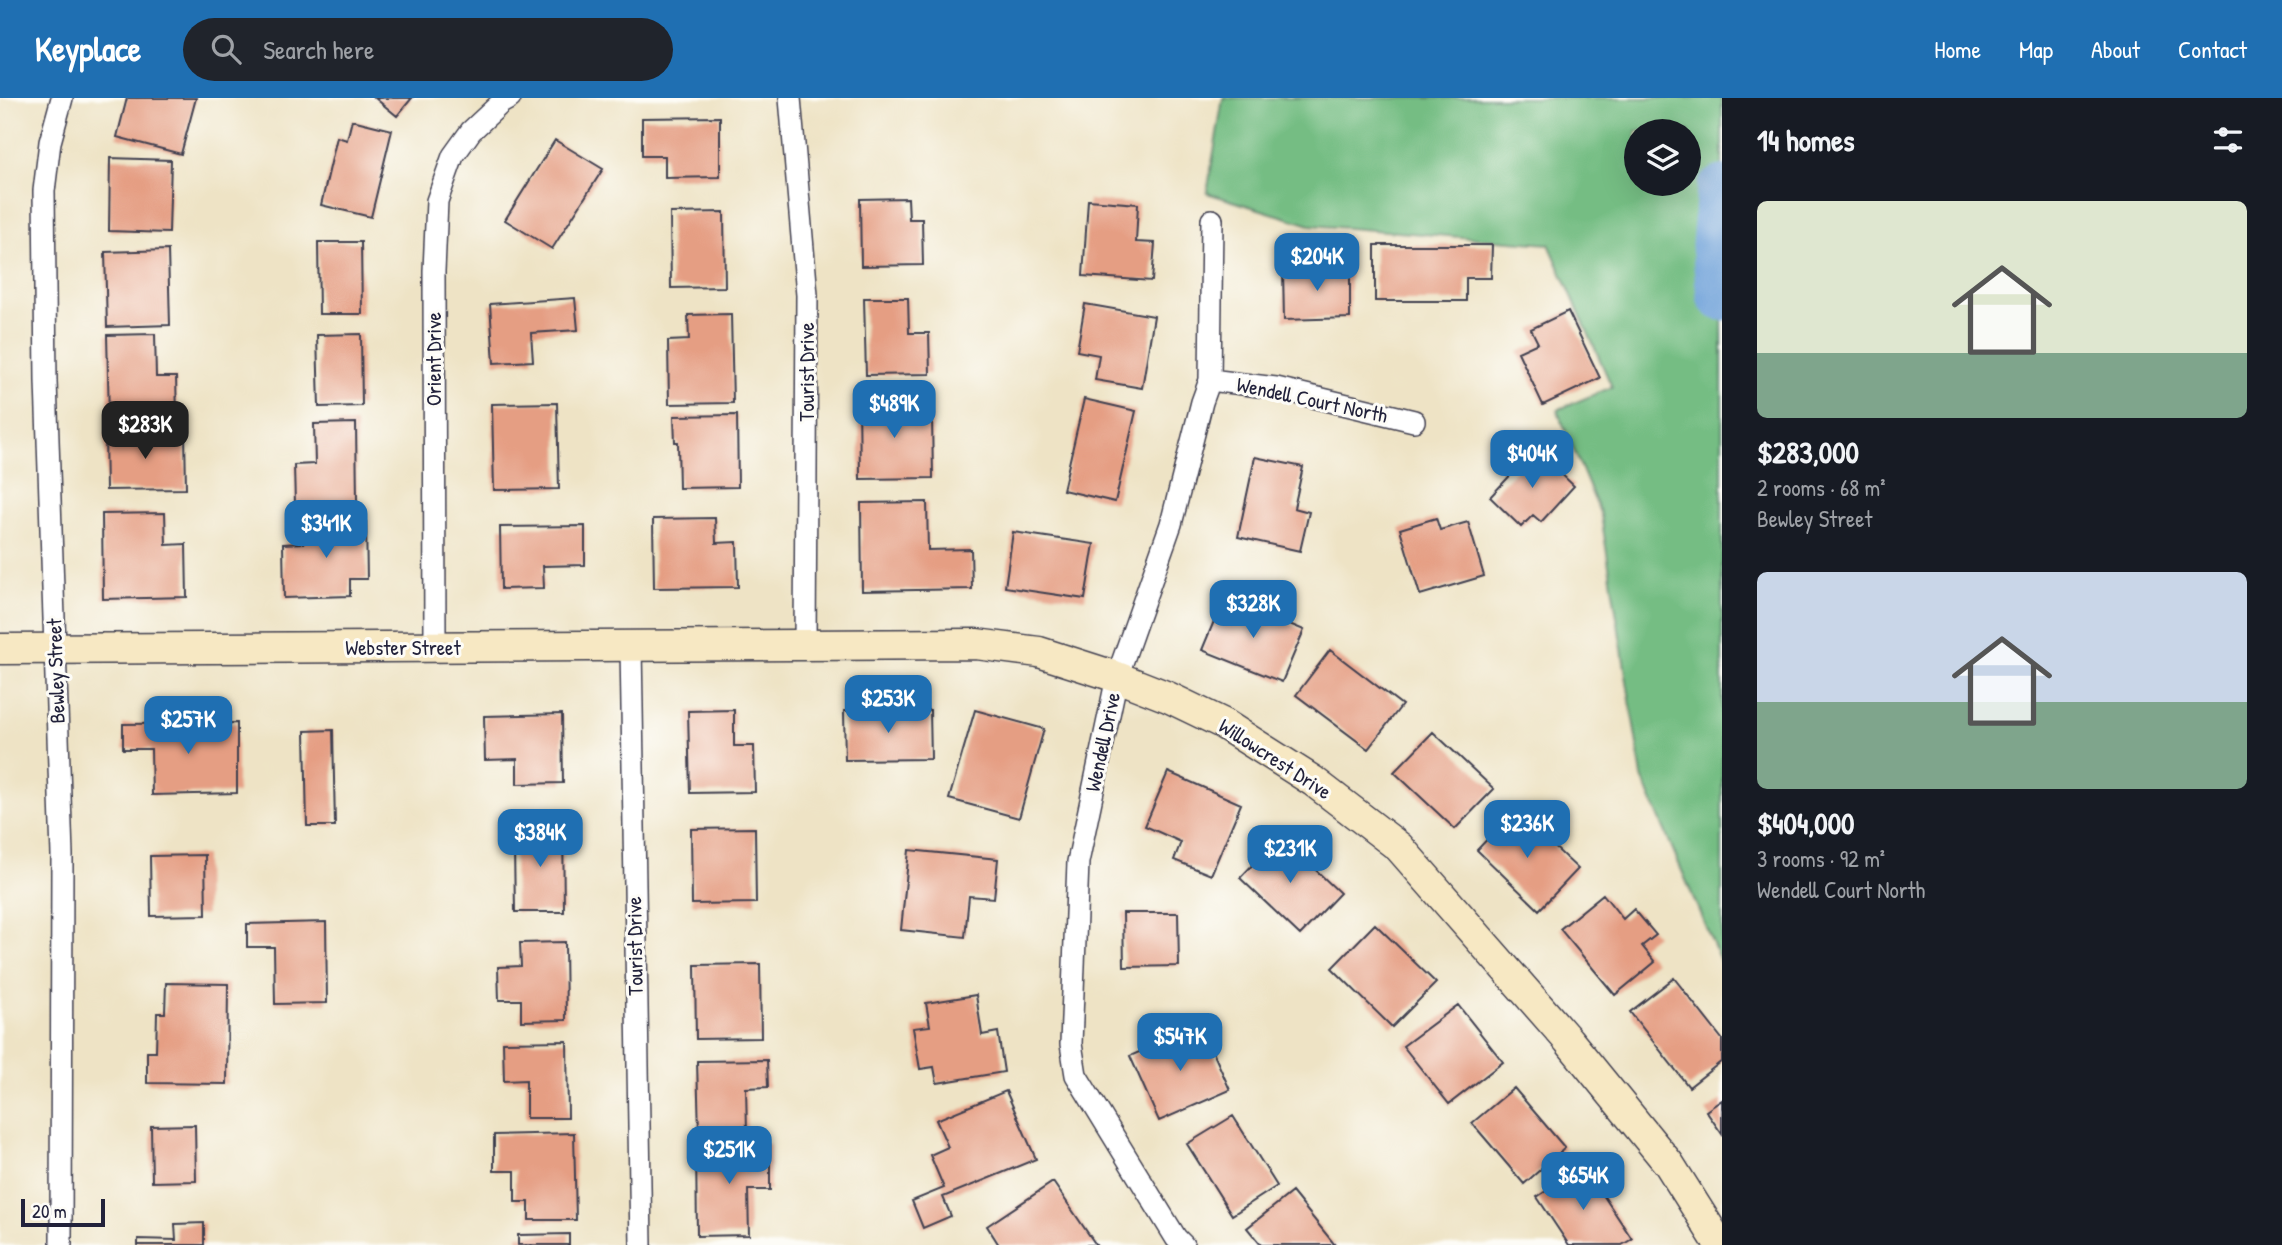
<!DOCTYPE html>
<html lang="en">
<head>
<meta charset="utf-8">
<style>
	:root { --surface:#171b24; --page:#20242c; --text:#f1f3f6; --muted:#9ea1a6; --accent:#1f6fb2 }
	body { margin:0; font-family:"Patrick Hand",sans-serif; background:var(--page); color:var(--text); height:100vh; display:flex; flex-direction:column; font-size:26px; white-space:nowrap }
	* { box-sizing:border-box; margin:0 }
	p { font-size:23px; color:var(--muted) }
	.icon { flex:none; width:38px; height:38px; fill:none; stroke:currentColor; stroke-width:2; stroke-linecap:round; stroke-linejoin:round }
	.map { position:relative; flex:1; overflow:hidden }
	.panel { display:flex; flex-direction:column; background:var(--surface); width:560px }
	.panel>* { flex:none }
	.tools { position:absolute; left:1624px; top:21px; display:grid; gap:14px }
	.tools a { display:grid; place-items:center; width:77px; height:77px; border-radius:50%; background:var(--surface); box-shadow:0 7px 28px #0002; font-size:35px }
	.scale { position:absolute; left:21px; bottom:18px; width:84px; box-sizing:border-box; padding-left:7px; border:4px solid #22223b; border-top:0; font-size:19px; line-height:24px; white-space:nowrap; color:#22223b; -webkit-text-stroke:5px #fdfcf7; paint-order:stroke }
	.price { position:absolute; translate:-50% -60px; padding:0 16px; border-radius:14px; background:var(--accent); color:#fff; font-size:23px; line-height:46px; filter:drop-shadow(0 2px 4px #0008) }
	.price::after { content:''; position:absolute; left:50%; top:42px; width:21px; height:16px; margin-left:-10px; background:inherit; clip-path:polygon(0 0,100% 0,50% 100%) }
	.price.active { background:#222; color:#fff }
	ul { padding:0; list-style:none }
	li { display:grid; align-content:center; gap:14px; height:371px; padding:0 35px }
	li span { display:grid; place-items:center; height:217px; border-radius:10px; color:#555 }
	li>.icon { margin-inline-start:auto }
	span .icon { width:126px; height:126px; fill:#fffc; stroke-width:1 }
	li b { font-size:30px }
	h2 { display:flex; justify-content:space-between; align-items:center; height:84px; padding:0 35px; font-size:30px }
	header { display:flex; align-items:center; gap:42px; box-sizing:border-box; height:98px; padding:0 35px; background:var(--accent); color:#fff }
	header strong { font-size:33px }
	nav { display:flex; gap:38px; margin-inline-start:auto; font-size:24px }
	.search { width:490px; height:63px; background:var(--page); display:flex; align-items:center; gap:18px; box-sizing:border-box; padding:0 24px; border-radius:38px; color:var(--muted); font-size:26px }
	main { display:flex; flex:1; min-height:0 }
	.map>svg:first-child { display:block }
</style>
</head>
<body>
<header>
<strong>Keyplace</strong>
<div class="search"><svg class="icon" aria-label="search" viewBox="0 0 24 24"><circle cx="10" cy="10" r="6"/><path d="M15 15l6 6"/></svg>Search here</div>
<nav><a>Home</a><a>Map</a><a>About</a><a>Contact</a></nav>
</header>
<main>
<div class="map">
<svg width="1722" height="1147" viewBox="0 0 1722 1147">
	<rect width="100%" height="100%" fill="#fdfcf7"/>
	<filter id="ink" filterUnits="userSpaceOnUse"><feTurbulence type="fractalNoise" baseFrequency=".0143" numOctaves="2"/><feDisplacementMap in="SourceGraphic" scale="14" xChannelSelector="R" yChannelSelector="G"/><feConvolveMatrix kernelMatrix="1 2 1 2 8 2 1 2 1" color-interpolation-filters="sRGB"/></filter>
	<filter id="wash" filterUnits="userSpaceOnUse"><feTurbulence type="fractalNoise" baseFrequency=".00686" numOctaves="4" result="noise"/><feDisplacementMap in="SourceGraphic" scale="28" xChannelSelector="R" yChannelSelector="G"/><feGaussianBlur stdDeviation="1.57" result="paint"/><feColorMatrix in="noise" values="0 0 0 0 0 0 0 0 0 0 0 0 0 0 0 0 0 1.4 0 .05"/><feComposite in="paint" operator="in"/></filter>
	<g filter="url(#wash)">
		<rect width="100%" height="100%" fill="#eee3c5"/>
		<path fill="#74bd83" stroke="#4b705f" stroke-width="2" fill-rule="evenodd" d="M1223,0H1722V867L1642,679L1601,417L1557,312L1612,289L1549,146L1310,127L1207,95ZM1636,33H1689V86H1636Z"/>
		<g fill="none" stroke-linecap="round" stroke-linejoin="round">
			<path stroke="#6da0d9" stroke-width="9" d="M1717,147L1722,144"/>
			<path stroke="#6da0d9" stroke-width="51" d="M1722,93L1717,147L1722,197"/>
		</g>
		<g id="blocks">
			<path fill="#e59e83" d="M127,0H196L181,56L117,39Z
				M375,0H412L397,18Z
				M720,19V79L665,80V58H642V20Z
				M352,22L392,32L371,119L321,107L337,39L347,42Z
				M555,42L603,71L552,151L505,122Z
				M110,60L171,62L169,135L109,133Z
				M908,100L909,121H922L923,167L861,168L860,101Z
				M1088,102L1138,106L1136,144L1155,145L1152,183L1083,178Z
				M724,114L725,189L671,190L670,115Z
				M318,144H361L362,216H319Z
				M1375,147H1492L1491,180H1466V203H1375Z
				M168,152L170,227L107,229L105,154Z
				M1350,169V220L1284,222L1283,171Z
				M575,200L578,232L531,235L533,263L494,265L490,206Z
				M864,200H908L909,235H929L930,276L866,277Z
				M1085,206L1154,218L1142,290L1095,282L1099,257L1077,253Z
				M1568,213L1600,280L1543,307L1518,254L1538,245L1531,231Z
				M731,216L733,305L669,306L668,243L689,242L688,217Z
				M155,236L156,279H176L177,318L109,319L107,237Z
				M361,236L362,308L319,309L317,237Z
				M908,298V319L932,318L933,380L860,381L859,299Z
				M1084,301L1136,313L1115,404L1063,392Z
				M557,305L559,391L494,392L492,306Z
				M737,317L738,389L679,390L678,344H675L674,318Z
				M356,325L357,405L295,406L294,367L315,366L314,326Z
				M185,334L186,391L106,392L105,335Z
				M1535,351L1574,388L1541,424L1533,417L1521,429L1490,399Z
				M1255,359L1303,369L1294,410L1309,414L1300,453L1238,439Z
				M927,404L928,452L971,451L972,491L862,493L861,405Z
				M165,415L166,447L186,446L187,499L103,501L102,416Z
				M715,420L716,445L737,444L738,489L654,490L653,421Z
				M1436,420L1440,432L1468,424L1484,478L1420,497L1400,431Z
				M366,424L367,481H350V498L284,500L283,446L304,445L303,426Z
				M585,428V467L543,468L544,490L501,491L500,429Z
				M1013,434L1094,446L1085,501L1005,489Z
				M1224,499L1304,532L1282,584L1202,552Z
				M1330,552L1402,607L1368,651L1296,597Z
				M734,612V648H754L755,694L690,695L688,613Z
				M930,612L931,661L845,662L844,613Z
				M975,612L1044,631L1019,720L949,701Z
				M562,616L563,685L517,686V661L485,662L484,618Z
				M237,625V695L152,697L151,651H123V626Z
				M333,632L335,728H307L305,633Z
				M1433,634L1494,691L1455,731L1394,674Z
				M1168,674L1241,706L1211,777L1174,762L1181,744L1145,728Z
				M1515,712L1578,771L1539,812L1477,752Z
				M563,726L564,814H515L514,749H520L519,727Z
				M755,730L756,805L692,806L691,731Z
				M1280,738L1340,795L1300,837L1240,780Z
				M909,752L998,761L994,800L969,798L965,839L901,832Z
				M205,757L206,817L151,818L150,758Z
				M1603,796L1623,821L1634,811L1656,837L1642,848L1655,864L1615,897L1560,831Z
				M1123,815H1178L1179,868L1124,869Z
				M326,824L327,905L275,906L274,849H247V826Z
				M1375,826L1436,885L1392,929L1332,870Z
				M565,844L566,922L521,923V902H499L498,869L521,868L520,845Z
				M760,866L761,940L696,941L695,867Z
				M1674,880L1722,941V963L1689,989L1630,914Z
				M166,885L228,886L227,986L147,985V954H156L157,915H165Z
				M976,897L982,937L998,934L1004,974L937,985L934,969L920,971L913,930L930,928L926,905Z
				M1458,907L1503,964L1449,1006L1403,948Z
				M1201,927L1230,992L1159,1023L1130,958Z
				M567,943L568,1020H526V982L504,983L503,944Z
				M767,962L768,989L746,990L747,1033L699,1034L697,963Z
				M1514,990L1565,1050L1524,1086L1472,1025Z
				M1006,993L1036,1061L943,1099L951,1118L923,1130L912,1103L944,1090L930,1057L948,1049L936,1022Z
				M1722,1002V1036L1706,1013Z
				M1233,1018L1277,1088L1232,1117L1187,1046Z
				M195,1027L196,1083L152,1084L151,1028Z
				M574,1035L576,1122H529V1104H515V1073H494V1037Z
				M770,1046V1092H748L749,1137L697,1138L696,1048Z
				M1584,1068L1632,1141L1622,1147H1569L1537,1099Z
				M1053,1084L1096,1147H999L987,1128Z
				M1292,1094L1335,1147H1261L1247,1130Z
				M204,1125V1147H138V1141L176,1142L175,1126Z
				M569,1136V1147H518V1137Z"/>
		</g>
	</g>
	<g filter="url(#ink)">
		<use href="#blocks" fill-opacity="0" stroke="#413f50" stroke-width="2"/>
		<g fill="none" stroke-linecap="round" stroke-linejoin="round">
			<g stroke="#413f50" stroke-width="24">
				<path id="street" d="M790,0L807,197L805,548
					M1210,282L1276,290L1414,323
					M631,549L641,1147
					M435,550L434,173L437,103L453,58L471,33L501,5L510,0
					M61,1147L62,757L46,283L44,93L50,44L62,0
					M1183,1147L1176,1140L1076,977L1071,946L1078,764L1117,579L1171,426L1202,304L1210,282L1212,122"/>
			</g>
			<g stroke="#413f50" stroke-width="33">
				<path id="secondary" d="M0,551L976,546L1039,554L1117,579L1168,599L1222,625L1313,683L1399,749L1568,942L1669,1066L1720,1147"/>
			</g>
			<use href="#street" stroke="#fff" stroke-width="21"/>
			<use href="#secondary" stroke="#f7e8c3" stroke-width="30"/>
		</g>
	</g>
	<g text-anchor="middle" stroke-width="6" stroke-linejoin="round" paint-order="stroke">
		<g font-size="21" fill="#22223b" stroke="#fdfcf7">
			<text transform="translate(434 261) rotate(-90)" y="7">Orient Drive</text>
			<text transform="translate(807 274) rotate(-90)" y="7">Tourist Drive</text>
			<text transform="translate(1312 302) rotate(12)" y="7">Wendell Court North</text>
			<text x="403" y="557">Webster Street</text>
			<text transform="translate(56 573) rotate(-92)" y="7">Bewley Street</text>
			<text transform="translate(1103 644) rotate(-78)" y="7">Wendell Drive</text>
			<text transform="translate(1275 661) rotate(33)" y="7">Willowcrest Drive</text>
			<text transform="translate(635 848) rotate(-91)" y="7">Tourist Drive</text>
		</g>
	</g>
</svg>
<div class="tools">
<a><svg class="icon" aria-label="layers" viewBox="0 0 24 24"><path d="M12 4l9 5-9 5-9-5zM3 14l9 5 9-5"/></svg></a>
</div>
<div class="scale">20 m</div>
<b class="price" style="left:1317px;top:195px">$204K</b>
<b class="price" style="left:894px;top:342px">$489K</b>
<b class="price active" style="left:145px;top:363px">$283K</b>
<b class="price" style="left:1532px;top:392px">$404K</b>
<b class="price" style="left:326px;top:462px">$341K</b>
<b class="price" style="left:1253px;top:542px">$328K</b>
<b class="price" style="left:888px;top:637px">$253K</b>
<b class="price" style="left:188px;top:658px">$257K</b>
<b class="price" style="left:1527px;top:762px">$236K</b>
<b class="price" style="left:540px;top:771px">$384K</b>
<b class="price" style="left:1290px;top:787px">$231K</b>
<b class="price" style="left:1180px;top:975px">$547K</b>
<b class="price" style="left:729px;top:1088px">$251K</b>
<b class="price" style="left:1583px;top:1114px">$654K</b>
</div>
<section class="panel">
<h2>14 homes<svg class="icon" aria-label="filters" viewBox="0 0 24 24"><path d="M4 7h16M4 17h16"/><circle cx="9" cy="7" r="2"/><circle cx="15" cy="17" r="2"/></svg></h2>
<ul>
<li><span style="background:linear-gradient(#dfe7d0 70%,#7fa58c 0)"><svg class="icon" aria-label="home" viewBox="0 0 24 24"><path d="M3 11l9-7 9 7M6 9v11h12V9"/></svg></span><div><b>$283,000</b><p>2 rooms · 68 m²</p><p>Bewley Street</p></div></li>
<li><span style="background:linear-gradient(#c9d6e8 60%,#7fa58c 0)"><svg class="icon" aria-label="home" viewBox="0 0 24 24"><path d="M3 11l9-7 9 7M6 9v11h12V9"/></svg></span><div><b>$404,000</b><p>3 rooms · 92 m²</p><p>Wendell Court North</p></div></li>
</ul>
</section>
</main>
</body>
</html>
